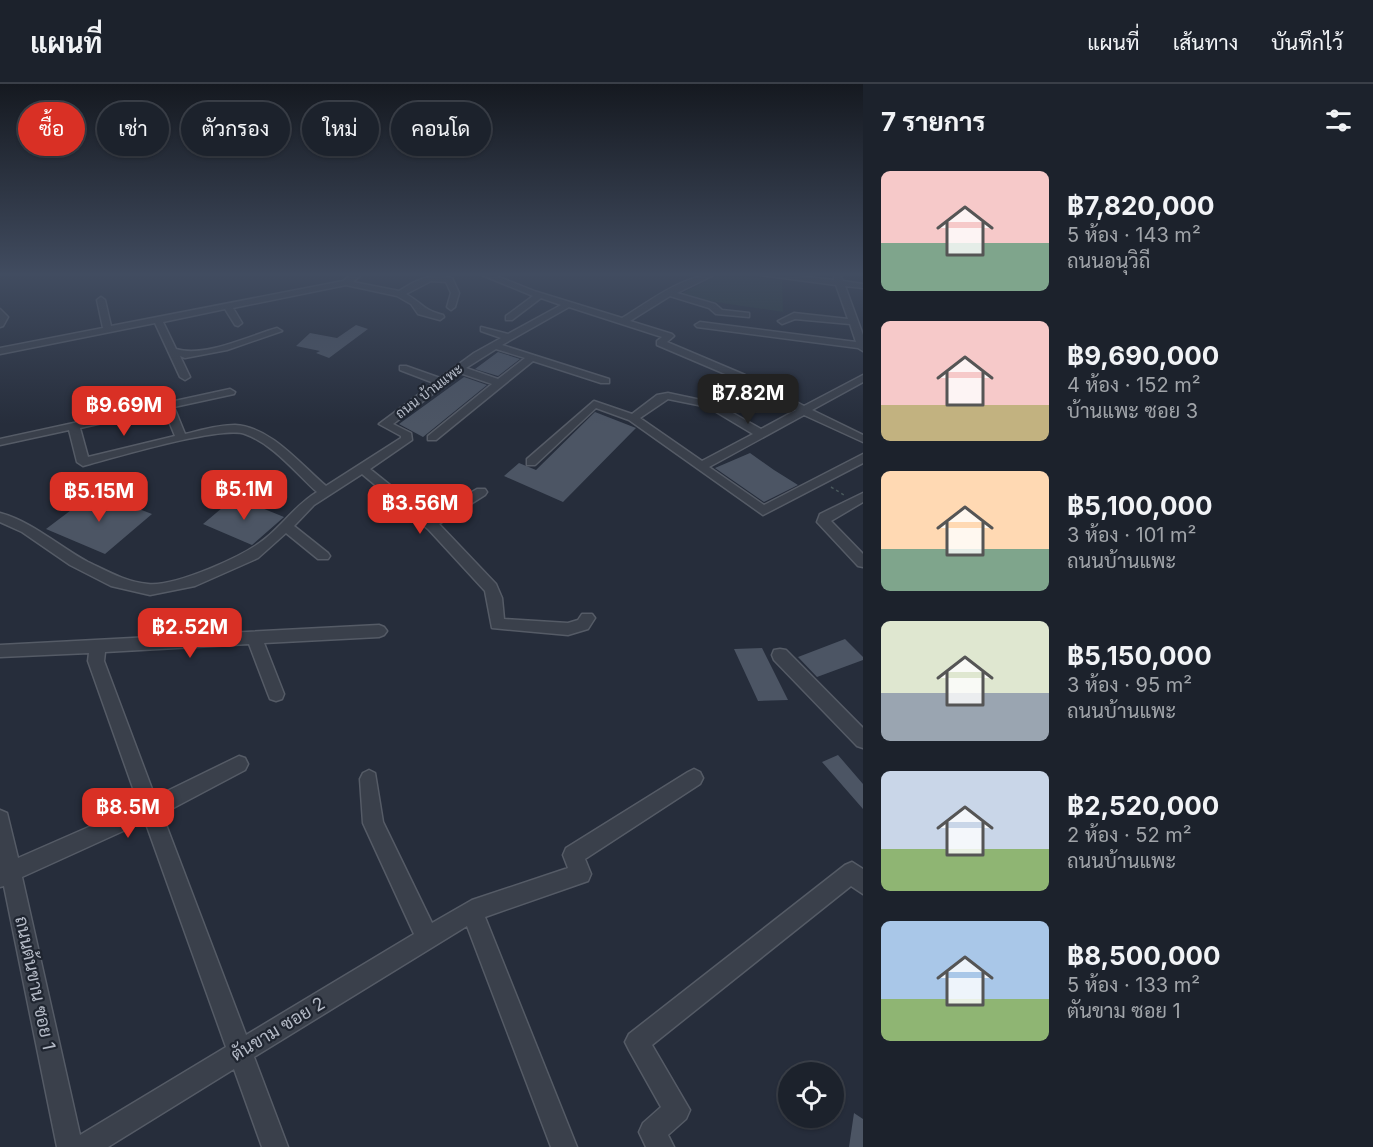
<!DOCTYPE html>
<html lang="th">
<head>
<meta charset="utf-8">
<style>
	:root { --surface:#1c222c; --page:#252a34; --text:#f1f3f6; --muted:#a0a4a9; --line:#3a3f48; --accent:#d93025 }
	body { margin:0; font-family:Inter,Sarabun,sans-serif; background:var(--page); color:var(--text); height:100vh; display:flex; flex-direction:column; font-size:22px; white-space:nowrap }
	* { box-sizing:border-box; margin:0 }
	p { font-size:20px; color:var(--muted) }
	.icon { flex:none; width:33px; height:33px; fill:none; stroke:currentColor; stroke-width:2; stroke-linecap:round; stroke-linejoin:round }
	.map { position:relative; flex:1; overflow:hidden }
	.side { display:flex; flex-direction:column; background:var(--surface); width:510px }
	.side>* { flex:none }
	.banner { position:absolute; left:18px; top:18px; width:570px; height:54px; display:flex; gap:12px }
	.fabs { position:absolute; left:778px; top:978px; display:grid; gap:12px }
	.fabs a { display:grid; place-items:center; width:66px; height:66px; border-radius:50%; background:var(--surface); box-shadow:0 2px 4px #0004,0 0 0 2px var(--line); font-size:30px }
	.price { position:absolute; translate:-50% -51px; padding:0 14px; border-radius:12px; background:var(--accent); color:#fff; font-size:20px; line-height:39px; filter:drop-shadow(0 2px 3px #0008) }
	.price::after { content:''; position:absolute; left:50%; top:36px; width:18px; height:14px; margin-left:-9px; background:inherit; clip-path:polygon(0 0,100% 0,50% 100%) }
	.price.active { background:#222; color:#fff }
	ul { padding:0; list-style:none }
	li { display:flex; align-items:center; gap:18px; height:150px; padding:0 18px }
	li span { display:grid; place-items:center; flex:none; width:168px; height:120px; border-radius:9px; color:#555 }
	li>.icon { margin-inline-start:auto }
	span .icon { width:72px; height:72px; fill:#fffc; stroke-width:1 }
	li b { font-size:26px }
	h2 { display:flex; justify-content:space-between; align-items:center; height:72px; padding:0 18px; font-size:26px }
	.pill { padding:0 21px; border-radius:27px; background:var(--surface); box-shadow:0 2px 4px #0004,0 0 0 2px var(--line); font-size:21px; line-height:54px }
	.pill.active { background:var(--accent); color:#fff }
	header { display:flex; align-items:center; gap:36px; box-sizing:border-box; height:84px; padding:0 30px; background:var(--surface); border-bottom:2px solid var(--line) }
	header strong { font-size:28px }
	nav { display:flex; gap:33px; margin-inline-start:auto; font-size:21px }
	main { display:flex; flex:1; min-height:0 }
	.map>svg:first-child { display:block }
</style>
</head>
<body>
<header>
<strong>แผนที่</strong>
<nav><a>แผนที่</a><a>เส้นทาง</a><a>บันทึกไว้</a></nav>
</header>
<main>
<div class="map">
<svg width="863" height="1063" viewBox="0 0 863 1063">
	<rect width="100%" height="100%" fill="#262d3b"/>
	<path fill="#293a3d" d="M720,191L782,196L783,228L676,212Z"/>
	<path fill="#4c5564" d="M356,241L368,245L329,274L316,269L320,267L296,262L310,249L337,254Z
		M498,268L520,275L498,292L475,285Z
		M464,293L487,301L423,353L399,340Z
		M595,328L636,344L563,418L504,392L519,379L536,386Z
		M750,369L774,386L798,401L764,418L715,384Z
		M95,408L152,430L105,470L46,445Z
		M235,413L284,433L252,461L203,440Z
		M845,555L863,573V576L817,593L798,573Z
		M762,564L788,616L758,617L734,565Z
		M838,671L863,700V725L822,678Z
		M854,1029L863,1035V1063H849Z"/>
	<g fill="none" stroke-linecap="round" stroke-linejoin="round">
		<g stroke="#555b66" stroke-width="3">
			<path id="minor" d="M351,191H361L353,198L399,207C416,196 431,188 452,194L459,209L455,223L451,226L447,223L451,209L446,198L431,197L406,210C424,220 421,225 443,231L444,233L440,236L418,230L411,220L397,212L346,201L233,224L242,239L238,242L235,241L225,225L163,238L176,265C204,274 249,252 277,244L282,247L227,266L185,274L180,272L190,293L185,296L180,293L155,239L0,270V264L103,244L97,216L101,213L105,216L111,242L343,197Z
				M482,191H494L534,207L622,234C649,218 682,191 714,191L677,209L715,220L722,226L749,229V233L716,230L709,224L670,212L630,237L672,250L674,252L667,258L745,291L804,322L863,291V298L812,326L863,351V358L804,331L709,383L764,421L863,370V379L763,431L629,336L596,324L535,381H527V375L594,317L632,330L657,311L668,309L715,319L761,345L796,326L737,295L657,261V257L662,253L569,223L502,261L609,295V299H601L533,277L436,356H428V352L492,300L460,289L393,340L411,349L412,356L370,385L430,433L477,405H485L487,408L485,411L439,440L496,500L502,514L504,535L568,539L578,536L582,530H592L595,534L588,545L568,551L492,544L485,507L428,445L362,390L314,421L294,442L328,469L330,472L328,475H318L286,449L258,474L195,502L150,511L111,502L70,481L22,448L0,438V429C33,438 58,462 88,478C107,487 126,498 148,500C175,503 245,472 266,454C284,439 297,420 317,408C295,388 273,360 245,350C222,341 113,374 83,382L77,378L69,346L0,361V355L230,305L235,308L234,310L174,323L185,350C202,346 218,341 235,341C271,343 300,380 326,402L401,354V352L379,340L434,299L400,286V282H406L440,294L474,269L501,254L481,247V243L508,250L561,221L541,214L512,236H506V232L533,212ZM496,265L525,274L498,295L466,284ZM668,315L708,323L753,350L702,377L640,334ZM164,325L175,352L88,373L80,344Z
				M760,191H789L834,196V191H840L843,197L863,200V204L845,202L863,251V267L858,264L697,243L695,241L700,238L856,258L850,240L795,235L782,240L778,237L794,229L848,235L836,201Z
				M0,225L8,233L3,242L0,243Z
				M863,409V418L831,437L863,470V483L858,482L817,438L820,430Z
				M379,541L384,543L387,547L384,551L379,553L264,559L284,610L282,615L276,617L270,615L268,610L249,560L105,568L104,577L155,713L239,672L245,674L248,680L245,686L162,730L246,951L414,850L363,739L360,695L363,689L369,686L375,689L383,738L432,839L472,816L568,784L563,771L566,764L688,688L694,685L700,688L703,694L700,700L585,775L591,790L588,797L485,833L577,1063H551L467,842L254,973L288,1063H262L234,985L108,1063H57L4,802L0,803V726L7,729L18,774L139,721L88,577L89,569L0,573V561ZM145,737L226,963L80,1051L22,793Z
				M780,565L786,566L863,644V664L857,662L774,576L772,571L774,566Z
				M852,778L863,785V810L851,802L652,961L690,1026L686,1035L668,1051L674,1063H646L639,1048L643,1039L661,1023L629,966L625,958L629,950L845,781Z"/>
		</g>
		<path stroke="#48575b" stroke-width="1.5" stroke-dasharray="3 3" stroke-linecap="butt" d="M831,403L844,411"/>
		<use href="#minor" fill="#3a404b" fill-rule="evenodd"/>
	</g>
	<linearGradient id="sky" x2="0" y2="1"><stop stop-color="#151920"/><stop offset="0.56" stop-color="#414c60"/><stop offset="1" stop-color="#414c60" stop-opacity="0"/></linearGradient>
	<rect width="863" height="340" fill="url(#sky)"/>
	<g text-anchor="middle" stroke-width="4.5" stroke-linejoin="round" paint-order="stroke">
		<g font-size="14" fill="#b5bbc7" stroke="#1f2530">
			<text transform="translate(429 307) rotate(-37)" y="5">ถนน บ้านแพะ</text>
		</g>
		<g font-size="18" fill="#b5bbc7" stroke="#1f2530">
			<text transform="translate(35 899) rotate(78)" y="6">ถนนต้นขาน ซอย 1</text>
			<text transform="translate(278 945) rotate(-31)" y="6">ตันขาม ซอย 2</text>
		</g>
	</g>
</svg>
<div class="fabs">
<a><svg class="icon" aria-label="locate" viewBox="0 0 24 24"><circle cx="12" cy="12" r="6"/><path d="M12 2v4M12 18v4M2 12h4M18 12h4"/></svg></a>
</div>
<b class="price active" style="left:748px;top:341px">฿7.82M</b>
<b class="price" style="left:124px;top:353px">฿9.69M</b>
<b class="price" style="left:244px;top:437px">฿5.1M</b>
<b class="price" style="left:99px;top:439px">฿5.15M</b>
<b class="price" style="left:420px;top:451px">฿3.56M</b>
<b class="price" style="left:190px;top:575px">฿2.52M</b>
<b class="price" style="left:128px;top:755px">฿8.5M</b>
<div class="banner">
<a class="pill active">ซื้อ</a>
<a class="pill">เช่า</a>
<a class="pill">ตัวกรอง</a>
<a class="pill">ใหม่</a>
<a class="pill">คอนโด</a>
</div>
</div>
<section class="side">
<h2>7 รายการ<svg class="icon" aria-label="filters" viewBox="0 0 24 24"><path d="M4 7h16M4 17h16"/><circle cx="9" cy="7" r="2"/><circle cx="15" cy="17" r="2"/></svg></h2>
<ul>
<li><span style="background:linear-gradient(#f6c9c9 60%,#7fa58c 0)"><svg class="icon" aria-label="home" viewBox="0 0 24 24"><path d="M3 11l9-7 9 7M6 9v11h12V9"/></svg></span><div><b>฿7,820,000</b><p>5 ห้อง · 143 m²</p><p>ถนนอนุวิถี</p></div></li>
<li><span style="background:linear-gradient(#f6c9c9 70%,#c2b280 0)"><svg class="icon" aria-label="home" viewBox="0 0 24 24"><path d="M3 11l9-7 9 7M6 9v11h12V9"/></svg></span><div><b>฿9,690,000</b><p>4 ห้อง · 152 m²</p><p>บ้านแพะ ซอย 3</p></div></li>
<li><span style="background:linear-gradient(#ffd9b3 65%,#7fa58c 0)"><svg class="icon" aria-label="home" viewBox="0 0 24 24"><path d="M3 11l9-7 9 7M6 9v11h12V9"/></svg></span><div><b>฿5,100,000</b><p>3 ห้อง · 101 m²</p><p>ถนนบ้านแพะ</p></div></li>
<li><span style="background:linear-gradient(#dfe7d0 60%,#9aa5b1 0)"><svg class="icon" aria-label="home" viewBox="0 0 24 24"><path d="M3 11l9-7 9 7M6 9v11h12V9"/></svg></span><div><b>฿5,150,000</b><p>3 ห้อง · 95 m²</p><p>ถนนบ้านแพะ</p></div></li>
<li><span style="background:linear-gradient(#c9d6e8 65%,#8fb573 0)"><svg class="icon" aria-label="home" viewBox="0 0 24 24"><path d="M3 11l9-7 9 7M6 9v11h12V9"/></svg></span><div><b>฿2,520,000</b><p>2 ห้อง · 52 m²</p><p>ถนนบ้านแพะ</p></div></li>
<li><span style="background:linear-gradient(#a9c7e8 65%,#8fb573 0)"><svg class="icon" aria-label="home" viewBox="0 0 24 24"><path d="M3 11l9-7 9 7M6 9v11h12V9"/></svg></span><div><b>฿8,500,000</b><p>5 ห้อง · 133 m²</p><p>ตันขาม ซอย 1</p></div></li>
</ul>
</section>
</main>
</body>
</html>
